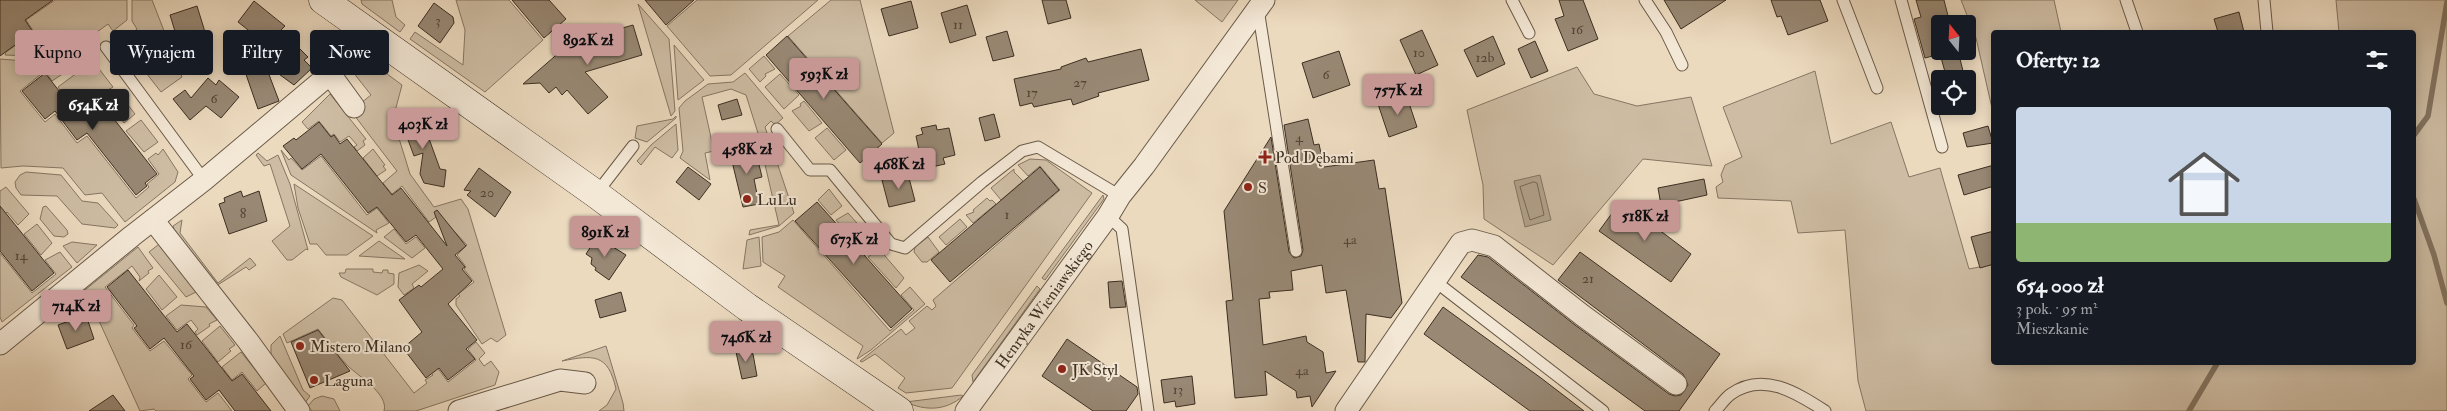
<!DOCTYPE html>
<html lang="pl">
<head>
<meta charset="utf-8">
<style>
	:root { --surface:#171b24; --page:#242831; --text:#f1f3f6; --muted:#9ea1a6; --line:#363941; --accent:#c59692 }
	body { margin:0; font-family:"IM FELL Double Pica",serif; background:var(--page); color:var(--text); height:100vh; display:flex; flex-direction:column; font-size:19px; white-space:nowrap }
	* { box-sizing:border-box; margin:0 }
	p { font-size:16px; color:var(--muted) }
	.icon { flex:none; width:28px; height:28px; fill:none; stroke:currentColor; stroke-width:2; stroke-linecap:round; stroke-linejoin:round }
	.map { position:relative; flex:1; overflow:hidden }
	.sheet { position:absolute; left:1991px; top:30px; width:425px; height:335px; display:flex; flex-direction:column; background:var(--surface); border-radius:5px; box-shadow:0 2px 12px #0003 }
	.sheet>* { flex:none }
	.guide { position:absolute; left:15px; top:30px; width:475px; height:45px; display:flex; gap:10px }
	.needle { width:32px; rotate:342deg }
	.buttons { position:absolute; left:1931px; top:15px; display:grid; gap:10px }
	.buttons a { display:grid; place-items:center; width:45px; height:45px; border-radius:5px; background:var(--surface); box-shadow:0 2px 12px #0003; font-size:25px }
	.price { position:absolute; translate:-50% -42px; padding:0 11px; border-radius:5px; background:var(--accent); color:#111; font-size:16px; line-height:32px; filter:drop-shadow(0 1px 2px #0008) }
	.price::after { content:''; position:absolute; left:50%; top:30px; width:15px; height:11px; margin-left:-8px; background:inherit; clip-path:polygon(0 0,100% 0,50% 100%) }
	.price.selected { background:#222; color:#fff }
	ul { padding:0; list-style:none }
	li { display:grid; align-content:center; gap:10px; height:265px; padding:0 25px }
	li+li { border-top:1px solid var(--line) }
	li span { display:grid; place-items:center; height:155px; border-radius:5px; color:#555 }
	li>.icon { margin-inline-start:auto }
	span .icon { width:90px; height:90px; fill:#fffc; stroke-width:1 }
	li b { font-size:21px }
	h2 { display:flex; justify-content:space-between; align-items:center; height:60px; padding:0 25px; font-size:21px }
	.tag { padding:0 18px; border-radius:5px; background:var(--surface); box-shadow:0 2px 12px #0003; font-size:18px; line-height:45px }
	.tag.selected { background:var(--accent); color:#111 }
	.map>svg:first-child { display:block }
</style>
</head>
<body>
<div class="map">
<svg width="2447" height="411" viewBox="0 0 2447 411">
	<rect width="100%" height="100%" fill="#ecdabf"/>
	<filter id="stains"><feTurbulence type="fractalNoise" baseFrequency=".004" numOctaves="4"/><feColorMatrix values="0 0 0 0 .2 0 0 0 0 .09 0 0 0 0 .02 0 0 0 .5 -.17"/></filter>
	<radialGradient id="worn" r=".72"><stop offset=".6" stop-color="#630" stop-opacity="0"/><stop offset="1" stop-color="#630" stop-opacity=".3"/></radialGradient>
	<path fill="#cebda4" stroke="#867663" d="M55,0H127V20L113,31L108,24L82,43L88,54L82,58L5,55L6,52L34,32L26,20Z
		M132,0H152L182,77L161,92L122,42L137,29L132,21Z
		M361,0H392L396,17L405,25L400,32L362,4Z
		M456,0H509L543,40L485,92L410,39L415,32L463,65L465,30Z
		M697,0H818L731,75L710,76L667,26Z
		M831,0H860L894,133L882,143L788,36Z
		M1195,0H1238L1222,22Z
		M1961,0H2054L2061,32H1994V117L1976,38Z
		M2336,0H2447V411H1866L1858,381L1845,230L1798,233L1791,201L1718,198L1716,187L1723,182L1721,175L1725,165L1742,157L1723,107L1815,71L1831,144L1891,122L1909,177L1940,168L1969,269L1994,264V362H2414V32H2339Z
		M638,4L669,39L675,111L671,116Z
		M674,45L704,80L678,100Z
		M764,56L775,69L765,74L766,76L760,82L749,69Z
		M0,59L74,65L65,69L67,71L52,81L45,71L20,91L45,122L55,114L77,143L87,136L136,198L149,187L147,184L159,174L148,159L156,153L158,155L163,149L178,172L175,182L125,222L102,193L85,195L63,168L23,166L1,168Z
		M93,61L113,87L103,93L101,92L95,95L97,98L87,104L86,103L89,100L80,90L67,100L58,87Z
		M375,65L402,85L393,119L410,174L434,207L461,199L468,209L506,335L497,342L491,338L482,344L456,305V299L460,296L458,294L474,282L464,269L466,267L457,255L467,245L439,215L429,222L402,186L392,194L383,183L397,171L351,111L371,95L353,72Z
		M1577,67L1594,94L1637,106L1691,97L1712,166L1643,159L1553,265L1484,219L1483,185L1467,110Z
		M745,73L783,118L775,125L771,121L765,127L794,213L779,226L749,235L750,230L779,225L757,130L746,95L731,89L702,97L714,151L705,153L710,180L680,158L683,151L679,108L685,101L708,84L733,82Z
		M780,74L799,95L784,109L765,87Z
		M118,92L135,114L124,123L114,110L100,121L95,115L104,109L101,105Z
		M330,94L366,139L363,141L365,145L357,151L354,147L357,145L349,136L340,142L334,134L331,136L319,121L308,129L302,122Z
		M804,101L822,123L809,131L792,111L801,106L800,104Z
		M676,116V118L647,142L635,138L637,126L673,119Z
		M141,120L158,142L144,152L126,131Z
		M676,124L678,150L672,158L655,147L641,165L637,161L651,145Z
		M827,128L846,150L834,160L815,138Z
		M373,149L385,165L383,166L386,170L377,176L363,158Z
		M281,150L289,160L291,158L302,170L321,156L367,215L377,208L389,223L376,230L377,233L291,175Z
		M258,153L267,161L278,155L290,184L308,250L306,249L292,260H287L272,241L290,226L270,164L264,166L256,155Z
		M1030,159L1046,160L1092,193L952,388L906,393L898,388L905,378L875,354L862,362L860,361L901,329L906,335L915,328L909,321L927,306L932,310L936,306L933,300L1060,190L1040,166L1028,176L1018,165Z
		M1014,169V172L1023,181L1001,200L991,188Z
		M26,172L61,175L82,201L98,203L118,225L115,228L82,224L57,196L21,195L16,188L15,182L20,175Z
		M294,184L373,236L347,255H326L317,244H310L298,208Z
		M6,187L29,214L18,225L7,212L0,218V191Z
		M829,189L842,206L831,215L818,200Z
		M1103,195L1104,199L1045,280L1042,278Z
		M987,198L990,201L992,200L996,204L973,223L966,215L974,212L973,210Z
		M46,206L67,230L68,234L64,237L54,236L40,219L43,207Z
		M848,213L873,241L869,244L871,246L863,252L836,220Z
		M960,219L967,227L946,245L939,237Z
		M182,220L180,233L218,283L250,258L256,265L249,270L246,267L216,286L174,229L173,226Z
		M793,220L890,331L914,310L901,295L910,287L925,304L871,350L857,359L863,346L778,287L785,276L763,262L762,237L779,232Z
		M37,224L52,243L41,255L24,234Z
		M394,229L406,244L416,237L425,248L412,258L384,237Z
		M759,237L761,266L743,269L747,240Z
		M928,237L939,252L927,262H922L914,252L915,247Z
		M163,241L200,290L186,297L149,252Z
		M379,241L405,259L359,256Z
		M72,242L97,245L77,263L63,246Z
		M138,247L153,268L148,271L149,273L139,281L140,277L132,266L105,287L134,325L132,328L150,351L164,341L192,375L188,379L206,402L218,393L232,411H156L154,409L140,411L85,290Z
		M879,249L904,278L896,288L868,257Z
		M60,252L72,267L2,322L0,317V253L32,293L56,274L45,260Z
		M419,265L428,271L412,284L414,288L404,295L398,287L399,273Z
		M346,269H373V272L382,273L383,270H388V273L394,274V284L377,295L341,277L339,273H345Z
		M159,275L177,297L162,310L146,289Z
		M1037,286L1040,289L973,382L972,375Z
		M333,298L342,300L414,393L427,383L425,380L433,375L429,371L436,366L448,382L476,360L468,349L476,342L485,353L479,359L484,366L491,361L499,372L495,385L416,411H384C389,394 358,376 348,366C337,355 328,341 318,329L287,343L283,334Z
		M181,305L206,307L217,320L209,324L210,326L197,335L195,332L198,329L191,320L177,330L166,316Z
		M220,326L235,345L229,349L231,351L218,362L202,341Z
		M280,336L303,390L310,396L305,403L271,355V345Z
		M606,346L623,403L624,411H599L607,405L616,389C608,353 593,355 562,361Z
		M241,352L266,383L257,391L242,372L232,380L222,367Z
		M961,395L963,396C946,411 925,411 906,402Z
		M322,396L334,399L340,411H312L308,406L314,399Z"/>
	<path fill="#b0a08a" stroke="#827360" d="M1540,175L1551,220L1525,227L1514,181Z"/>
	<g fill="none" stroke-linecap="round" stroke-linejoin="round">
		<path stroke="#766856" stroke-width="1" d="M1534,182L1537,183L1544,215L1530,220L1520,187Z"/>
		<path stroke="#827360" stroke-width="5.5" d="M2414,135L2428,116L2447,2
			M2414,199L2434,255L2447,303
			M2189,411L2218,362"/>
	</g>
	<path fill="#988874" stroke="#3d2f22" d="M0,0H53L25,20L33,32L0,56Z
		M512,0H549L566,19L544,38Z
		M645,0H694L666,25Z
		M1042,0H1066L1071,18L1048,24Z
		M1559,0H1583L1598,39L1568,51L1555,19L1564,16Z
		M1664,0H1726L1681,29Z
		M1771,0H1820L1828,21L1788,35L1781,16L1777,17Z
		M1916,0H1944L1950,24H1940V51H1958L1965,79H1947L1940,54L1925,58L1914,19L1921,17Z
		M254,1L285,26L281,30L308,57L304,60L312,68L294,85L265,64L279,101L258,109L241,60L272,49L238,22Z
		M911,1L918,28L889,36L881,9Z
		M434,3L453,17L454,23L440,43L418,26Z
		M967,5L976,35L950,43L941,13Z
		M197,6L209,45L182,54L170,15Z
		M2239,12L2244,32H2218L2214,19Z
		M633,25L642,55L585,72L608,97L588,114L567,90L562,95L556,87L549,93L540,83L523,84L562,50L566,55L585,42L584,39Z
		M1422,30L1438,65L1416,75L1400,40Z
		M1007,31L1014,56L993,61L986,37Z
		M787,36L882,144L860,163L766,55Z
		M1493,36L1505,64L1477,77L1464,50Z
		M1535,41L1548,71L1531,78L1518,49Z
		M1141,49L1149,80L1098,93L1099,96L1073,105L1071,99L1034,107L1032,103L1020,106L1014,79L1061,69V67L1086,58L1088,62Z
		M1339,51L1350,85L1313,98L1302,63Z
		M45,73L67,101L80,92L102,120L110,114L157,174L145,183L147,186L136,195L87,133L77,140L55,111L45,119L22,91Z
		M208,78L216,85L219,80L239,97L221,118L206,106L190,120L173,99L185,90L191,98Z
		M1406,94L1417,127L1389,137L1378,104Z
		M737,99L742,115L722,120L718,105Z
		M419,111L440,169L446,170L444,187L424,183L420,174L423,153L414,156L400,118Z
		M994,114L1000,137L985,141L979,118Z
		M1308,119L1314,145L1319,144L1324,167L1374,160L1379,189L1385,188L1402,303L1391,318L1366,314L1365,362H1358L1346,290L1326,293L1322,265L1291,271L1293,290L1269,292L1270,298L1259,299L1263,345L1306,336L1307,342L1323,352L1326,373L1336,371L1312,407L1310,396L1297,398L1296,391L1265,371L1267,395L1235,398L1226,301L1233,300L1224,211L1271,137L1289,252L1294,258L1301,256L1303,250L1284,125Z
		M319,122L331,137L334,135L340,144L347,139L392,195L401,188L447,246L434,212L437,210L466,246L455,255L465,267L462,269L472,281L448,304L477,340L466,349L475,359L448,380L439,368L426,378L403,348L422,332L399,300L419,285L421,287L443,269L416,235L406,242L377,207L368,213L321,154L302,169L283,146L294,138L296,140Z
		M936,125L937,130L949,128L955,155L943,158L945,164L923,169L916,136L923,134L921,128Z
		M1988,126L1993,143L1967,147L1963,133Z
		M755,148L762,177L754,179L759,204L743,207L730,153Z
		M1994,165V186L1964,195L1958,175Z
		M688,167L711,184L699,200L676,182Z
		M1040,167L1059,190L950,282L931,260Z
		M479,168L511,192L495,217L467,195L471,191L464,190Z
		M908,174L915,201L889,207L882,180Z
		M1704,179L1707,195L1661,205L1658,188Z
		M241,191L243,197L259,191L267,221L229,234L219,204L225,202L224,198Z
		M1621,201L1691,254L1671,282L1599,231Z
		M817,202L912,309L891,328L795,221Z
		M0,206L54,273L32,291L0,251Z
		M1994,231V264L1980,268L1971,237Z
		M597,237L626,255L609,280L595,270L596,268L591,264L592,258L586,254Z
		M1580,252L1720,354L1679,411H1645L1461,277L1478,255L1488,257L1575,325L1669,394L1675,396L1681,395L1688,385L1683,374L1558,280Z
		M128,270L177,332L187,324L232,381L242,374L271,411H235L219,390L206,400L190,379L194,376L164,338L150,349L134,328L137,326L107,287Z
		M1122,281L1126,307L1110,308L1108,282Z
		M621,292L626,311L600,318L595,300Z
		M1443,307L1541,378L1584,411H1530L1424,334Z
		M86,315L94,339L67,349L58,325Z
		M318,330L350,371L310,388L291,342Z
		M1067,339L1137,387L1138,394L1126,411H1093L1042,376Z
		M734,343L753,354L757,376L742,379Z
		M1192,376L1195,404L1176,407L1175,401L1164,403L1161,380Z
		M113,395L125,411H89Z"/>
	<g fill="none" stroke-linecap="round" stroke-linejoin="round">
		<g stroke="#695a49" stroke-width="13">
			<path id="lane" d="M1512,0L1529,33
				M1645,0L1666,32L1682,65
				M1843,0L1877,88
				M1901,0L1942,147
				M2126,0L2137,32
				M2264,0L2267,32
				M1258,9L1296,251
				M106,47L204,180
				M777,129L810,170H830L891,244L905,248L982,182L1022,151L1038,147L1120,196
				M596,194L633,146
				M1108,216L1122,229L1148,411
				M1436,282L1603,411
				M1715,411C1720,406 1725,398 1731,394C1763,371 1797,393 1825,411"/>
		</g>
		<g stroke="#695a49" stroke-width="23">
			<g id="street">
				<path d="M153,220L248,341L299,411"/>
				<path d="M0,344L132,236L204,180L330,74L354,107"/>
				<path d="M459,411L560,380L585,383"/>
				<path id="s1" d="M966,411L1108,216L1120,196L1144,166L1264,0"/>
				<path d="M1346,411L1461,243L1472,240L1494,246L1582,315L1676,384"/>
			</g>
		</g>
		<g stroke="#3d2f22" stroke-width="29">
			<path id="secondary" d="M323,0L596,194L747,307L899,411"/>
		</g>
		<use href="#lane" stroke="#f3e7d5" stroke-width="11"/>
		<use href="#street" stroke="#f3e7d5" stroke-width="21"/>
		<use href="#secondary" stroke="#f3e7d5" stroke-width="28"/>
	</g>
	<g fill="#8f2418" stroke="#f3e7d5" stroke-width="2">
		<path d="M1262.5 149.5h5v5h5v5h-5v5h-5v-5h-5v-5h5z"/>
		<circle cx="1248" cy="187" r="5"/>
		<circle cx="747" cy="199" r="5"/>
		<circle cx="300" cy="346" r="5"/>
		<circle cx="1062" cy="369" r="5"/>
		<circle cx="314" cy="380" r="5"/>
	</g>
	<g text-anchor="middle" stroke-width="4" stroke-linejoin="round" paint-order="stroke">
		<g font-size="14" fill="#544536">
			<text x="438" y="25">3</text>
			<text x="958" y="29">11</text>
			<text x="1577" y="34">16</text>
			<text x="1419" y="57">10</text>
			<text x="1485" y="62">12b</text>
			<text x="1326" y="79">6</text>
			<text x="1080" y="87">27</text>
			<text x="1032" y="97">17</text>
			<text x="214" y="103">6</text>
			<text x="1299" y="142">4</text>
			<text x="487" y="197">20</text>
			<text x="243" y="218">8</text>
			<text x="1007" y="219">1</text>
			<text x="1350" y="244">4a</text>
			<text x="21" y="260">14</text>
			<text x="1588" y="283">21</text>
			<text x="186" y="349">16</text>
			<text x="1302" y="375">4a</text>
			<text x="1178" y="394">13</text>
		</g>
		<g font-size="16" fill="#3d2f22" stroke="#f3e7d5" text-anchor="start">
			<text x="1275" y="163">Pod Dębami</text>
			<text x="1258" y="193">S</text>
			<text x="757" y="205">LuLu</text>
			<text x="310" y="352">Mistero Milano</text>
			<text x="1072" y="375">JK Styl</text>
			<text x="324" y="386">Laguna</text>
		</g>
		<g font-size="16" fill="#3d2f22" stroke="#f3e7d5">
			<text dy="6" stroke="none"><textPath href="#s1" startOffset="132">Henryka Wieniawskiego</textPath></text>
		</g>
	</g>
	<rect width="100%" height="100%" filter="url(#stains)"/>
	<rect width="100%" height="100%" fill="url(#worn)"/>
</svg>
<div class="buttons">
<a><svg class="needle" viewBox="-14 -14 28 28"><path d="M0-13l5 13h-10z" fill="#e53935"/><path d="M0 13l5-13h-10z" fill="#9ea1a6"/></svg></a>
<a><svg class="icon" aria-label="locate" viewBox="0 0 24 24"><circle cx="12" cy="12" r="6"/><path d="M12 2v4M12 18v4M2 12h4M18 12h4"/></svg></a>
</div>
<b class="price" style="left:588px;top:66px">892K zł</b>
<b class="price" style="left:824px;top:100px">593K zł</b>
<b class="price" style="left:1398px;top:116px">757K zł</b>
<b class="price selected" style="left:93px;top:131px">654K zł</b>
<b class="price" style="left:423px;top:150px">403K zł</b>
<b class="price" style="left:747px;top:175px">458K zł</b>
<b class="price" style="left:899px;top:190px">468K zł</b>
<b class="price" style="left:1645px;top:242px">518K zł</b>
<b class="price" style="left:605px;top:258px">891K zł</b>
<b class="price" style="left:854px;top:265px">673K zł</b>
<b class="price" style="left:76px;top:332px">714K zł</b>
<b class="price" style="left:746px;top:363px">746K zł</b>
<div class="guide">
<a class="tag selected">Kupno</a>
<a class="tag">Wynajem</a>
<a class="tag">Filtry</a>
<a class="tag">Nowe</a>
</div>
<section class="sheet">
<h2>Oferty: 12<svg class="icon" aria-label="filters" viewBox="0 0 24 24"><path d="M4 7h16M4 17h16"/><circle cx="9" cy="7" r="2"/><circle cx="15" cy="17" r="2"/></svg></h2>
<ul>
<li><span style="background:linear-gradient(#c9d6e8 75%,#8fb573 0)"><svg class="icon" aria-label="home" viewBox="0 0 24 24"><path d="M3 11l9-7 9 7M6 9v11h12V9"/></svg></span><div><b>654 000 zł</b><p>3 pok. · 95 m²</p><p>Mieszkanie</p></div></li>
</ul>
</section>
</div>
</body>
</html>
